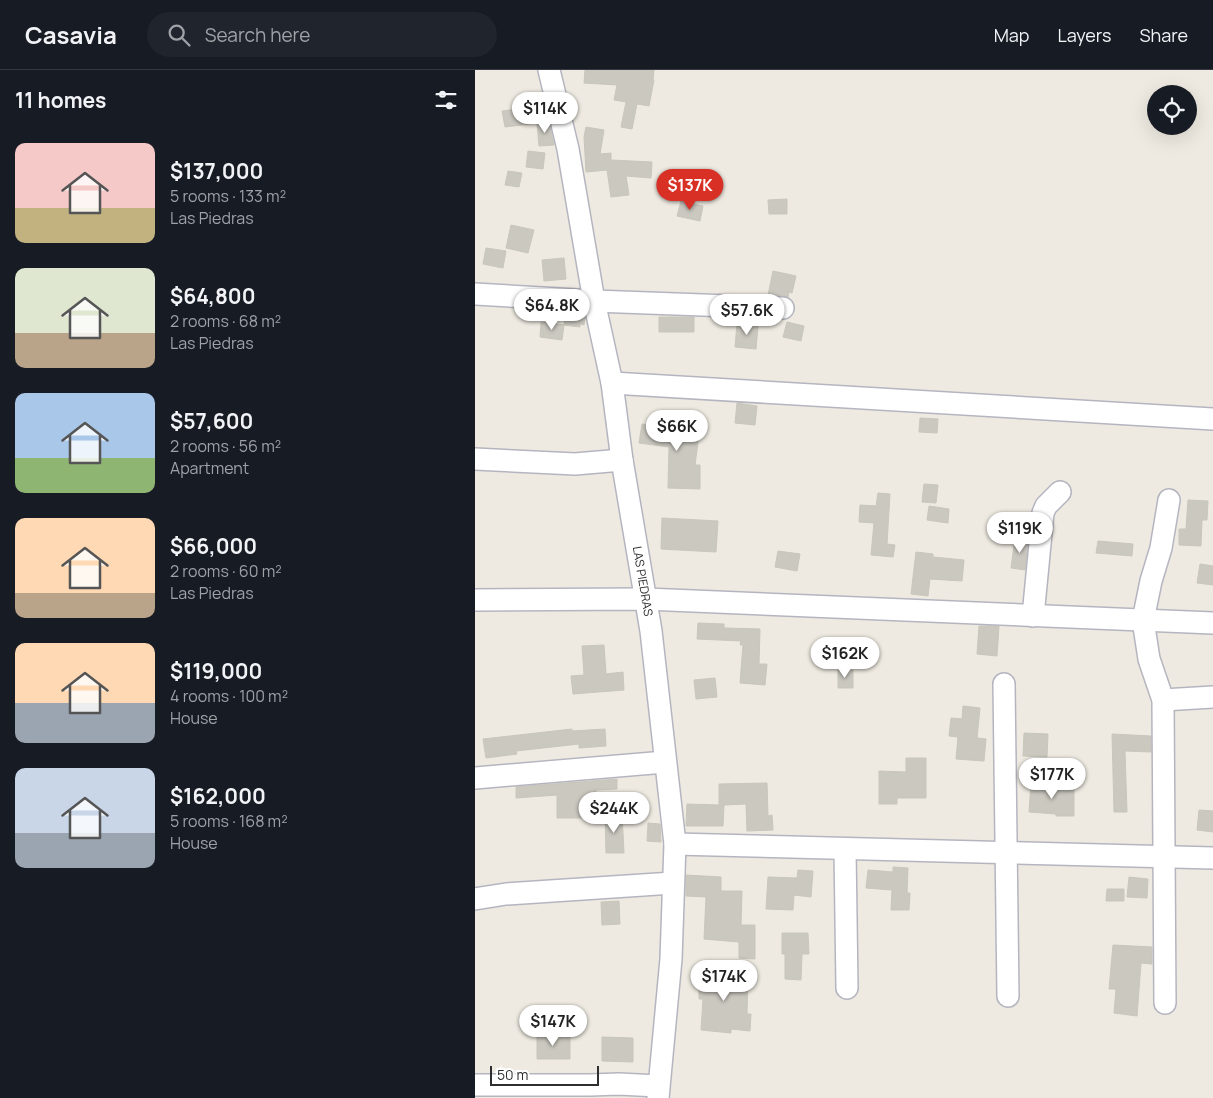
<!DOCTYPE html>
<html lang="en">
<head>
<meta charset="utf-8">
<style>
	:root { --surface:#171b24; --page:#20242c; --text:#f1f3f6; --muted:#9ea1a6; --line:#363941; --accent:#d93025 }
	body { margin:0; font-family:Manrope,sans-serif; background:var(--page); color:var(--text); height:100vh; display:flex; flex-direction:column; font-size:19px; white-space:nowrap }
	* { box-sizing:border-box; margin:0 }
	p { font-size:16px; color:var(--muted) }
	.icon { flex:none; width:28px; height:28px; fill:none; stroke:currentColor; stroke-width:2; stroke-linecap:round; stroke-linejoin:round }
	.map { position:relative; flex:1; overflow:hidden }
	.panel { display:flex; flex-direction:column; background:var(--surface); width:475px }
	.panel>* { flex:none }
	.controls { position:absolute; left:672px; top:15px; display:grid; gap:10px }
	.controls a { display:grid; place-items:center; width:50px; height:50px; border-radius:50%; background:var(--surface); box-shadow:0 5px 20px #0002; font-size:25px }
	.scale { position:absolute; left:15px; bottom:12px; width:109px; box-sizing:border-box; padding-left:5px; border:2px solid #2e2e2e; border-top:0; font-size:14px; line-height:18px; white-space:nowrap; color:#2e2e2e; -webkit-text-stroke:4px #fff; paint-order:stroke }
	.price { position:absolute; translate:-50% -42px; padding:0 11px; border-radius:18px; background:#fff; color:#222; font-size:16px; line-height:32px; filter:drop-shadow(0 1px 2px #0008) }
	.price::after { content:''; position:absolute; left:50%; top:30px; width:15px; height:11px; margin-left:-8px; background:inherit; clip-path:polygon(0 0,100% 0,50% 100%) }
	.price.on { background:var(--accent); color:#fff }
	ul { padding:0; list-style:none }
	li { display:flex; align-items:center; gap:15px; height:125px; padding:0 15px }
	li span { display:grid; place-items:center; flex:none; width:140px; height:100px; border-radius:10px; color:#555 }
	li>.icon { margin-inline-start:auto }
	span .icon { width:60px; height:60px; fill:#fffc; stroke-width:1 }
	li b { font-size:21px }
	h2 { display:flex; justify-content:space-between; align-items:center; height:60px; padding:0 15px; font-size:21px }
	header { display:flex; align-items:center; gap:30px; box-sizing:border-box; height:70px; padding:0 25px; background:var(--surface); border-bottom:1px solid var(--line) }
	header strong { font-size:24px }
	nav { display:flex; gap:28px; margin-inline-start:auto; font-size:18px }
	.search { width:350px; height:45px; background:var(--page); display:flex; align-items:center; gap:12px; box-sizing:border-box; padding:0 18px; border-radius:28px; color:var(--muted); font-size:19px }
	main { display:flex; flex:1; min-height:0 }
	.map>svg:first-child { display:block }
</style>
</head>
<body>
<header>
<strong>Casavia</strong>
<div class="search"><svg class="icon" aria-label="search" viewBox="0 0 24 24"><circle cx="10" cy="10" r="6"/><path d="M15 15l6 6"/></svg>Search here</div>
<nav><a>Map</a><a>Layers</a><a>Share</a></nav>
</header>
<main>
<section class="panel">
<h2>11 homes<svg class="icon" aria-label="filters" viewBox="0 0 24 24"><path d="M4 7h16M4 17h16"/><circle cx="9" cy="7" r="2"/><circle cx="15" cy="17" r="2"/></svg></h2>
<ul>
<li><span style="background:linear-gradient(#f6c9c9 65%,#c2b280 0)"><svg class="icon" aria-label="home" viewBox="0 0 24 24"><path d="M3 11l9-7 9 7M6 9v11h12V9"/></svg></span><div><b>$137,000</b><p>5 rooms · 133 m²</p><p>Las Piedras</p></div></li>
<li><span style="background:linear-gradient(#dfe7d0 65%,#b9a48a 0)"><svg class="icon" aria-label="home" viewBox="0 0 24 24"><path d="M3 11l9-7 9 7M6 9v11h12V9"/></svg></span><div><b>$64,800</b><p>2 rooms · 68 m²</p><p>Las Piedras</p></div></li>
<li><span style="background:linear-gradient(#a9c7e8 65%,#8fb573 0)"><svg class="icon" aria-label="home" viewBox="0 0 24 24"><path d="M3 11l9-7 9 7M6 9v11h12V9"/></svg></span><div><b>$57,600</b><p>2 rooms · 56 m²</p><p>Apartment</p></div></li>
<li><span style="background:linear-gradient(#ffd9b3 75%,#b9a48a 0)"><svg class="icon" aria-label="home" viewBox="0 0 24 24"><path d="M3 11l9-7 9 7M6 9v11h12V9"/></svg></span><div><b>$66,000</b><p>2 rooms · 60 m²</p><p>Las Piedras</p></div></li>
<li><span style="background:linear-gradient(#ffd9b3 60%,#9aa5b1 0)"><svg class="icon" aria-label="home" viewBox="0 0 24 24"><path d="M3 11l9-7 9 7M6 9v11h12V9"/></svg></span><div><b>$119,000</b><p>4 rooms · 100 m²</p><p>House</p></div></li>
<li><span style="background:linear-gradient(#c9d6e8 65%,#9aa5b1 0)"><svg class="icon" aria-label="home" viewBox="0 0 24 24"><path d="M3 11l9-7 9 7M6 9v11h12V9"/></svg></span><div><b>$162,000</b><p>5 rooms · 168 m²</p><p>House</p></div></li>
</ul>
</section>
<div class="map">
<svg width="738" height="1028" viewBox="0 0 738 1028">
	<rect width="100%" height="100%" fill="#eeeae1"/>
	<path fill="#cac8bf" stroke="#c9c6bb" d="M110,0H179L178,9L179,10L174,36L162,34L157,59L146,57L151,32L139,30L142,15L109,13Z
		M52,38L55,54L30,57L27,41Z
		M74,52L79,75L64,76L62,53Z
		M111,57L129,60L125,84L136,83V90L177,92L176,108L151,106L154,125L136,127L132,100L111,102L109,67Z
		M53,81L70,83L68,99L51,97Z
		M33,101L47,103L44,117L30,115Z
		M312,129V144H294L293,130Z
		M206,131L228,136L225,151L202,146Z
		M36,155L59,160L53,183L31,178Z
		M11,178L31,181L28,198L8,194Z
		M89,188L91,209L69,211L67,190Z
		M298,201L321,206L317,223L314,222L313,227L293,225Z
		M91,242L109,243L110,248L109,255L105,254V257L89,255Z
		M184,247H219V262H184Z
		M66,252L89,255L87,270L65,267Z
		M312,252L329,256L326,271L308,267Z
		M262,254L283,256L281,279L260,277Z
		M262,333L282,336L280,355L260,353Z
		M445,348L463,349L462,363L444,362Z
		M188,353L225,357L220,395H225V419L193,418L194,377L164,373L167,354L189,357Z
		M449,414L463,415L461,433L447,432Z
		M403,423L415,424L412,474L420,475L418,487L396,485L399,453L384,452L385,435L401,436Z
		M713,430L733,431L732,450H727L726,476L704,475V459H711Z
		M454,436L474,439L473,453L452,450Z
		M187,448L243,451L241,482L186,479Z
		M540,468L553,469L550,500L536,498Z
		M623,471L658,474L657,486L621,483Z
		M303,481L325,484L322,501L300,497Z
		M441,482L458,484V487L489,490L487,511L455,509L453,526L436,524Z
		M725,494L738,496V515L722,513Z
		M223,553L249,554V558L285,559L284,594H292L290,615L265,613L268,575H265L266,571L222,569Z
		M504,556H524L522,586L502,584Z
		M129,575L131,604L148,602L149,620L98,624L96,606L109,605L107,576Z
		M363,600H378V618H363Z
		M240,608L242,627L221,629L219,610Z
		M488,636L505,638L502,668L511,669L509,691L481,689L483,667L474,666L476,648L487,649Z
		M97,659V661L130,659L131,676L104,678V674L41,681L42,684L11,688L8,669Z
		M549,663L573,664L572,687L548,686Z
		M637,664L676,666V682L650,681L652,742H639Z
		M431,688H451V728H422V734H404V701L431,702Z
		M142,709V719L121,720L122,748H82V725L41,728V717Z
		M292,713L293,746L297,745L298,760L272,761L271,734L249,735L248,756H211L212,734L244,735V714Z
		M556,714L582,716H599V746H581V744L554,742Z
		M724,740L738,741V762L722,760Z
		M147,744L149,783H131L130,745Z
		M173,753L185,754L186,772L172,771Z
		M418,797L433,798L432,823H435L434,840H416L417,820L391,818L393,800L418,802Z
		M323,800L338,801L336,827L319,825L318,840L291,839L293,807L322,808Z
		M211,805L246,807V821H267L266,855H280V889L264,888V872L229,869L231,827L211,826Z
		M654,807L673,809L672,828L652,827Z
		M632,819H649V831H631Z
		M144,831L145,854L127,855L126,832Z
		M307,863H333L334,884H327L326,910L310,909V884H307Z
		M638,875L677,877V894L666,893L662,946L639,943L641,919H634Z
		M224,902L273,903L272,944H276L275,961L256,959V963L226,960L228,929H224Z
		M62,964H95V989H62Z
		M127,967L158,968V992L127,991Z"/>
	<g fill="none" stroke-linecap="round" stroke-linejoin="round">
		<g stroke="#b5b5c0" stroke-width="24">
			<g id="minor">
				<path id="s1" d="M74,0L93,79L119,231L137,313L147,390L176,561L200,774L196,889L183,1028"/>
				<path d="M0,224L119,231L308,238"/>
				<path d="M137,313L738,349"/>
				<path d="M0,389L100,394L147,390"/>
				<path d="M0,530L171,529L738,553"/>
				<path d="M558,546L568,443L571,436L585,422"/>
				<path d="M529,614L533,926"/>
				<path d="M688,630L738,627"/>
				<path d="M0,708L190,692"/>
				<path d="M200,774L738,788"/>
				<path d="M370,779L372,918"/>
				<path d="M0,829L31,824L198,813"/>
				<path d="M690,933L688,630L674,589L668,550L676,511L686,478L694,430"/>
				<path d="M0,1015H115L144,1014L183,1016"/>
			</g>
		</g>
		<use href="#minor" stroke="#fff" stroke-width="21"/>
	</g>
	<g text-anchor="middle" stroke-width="4" stroke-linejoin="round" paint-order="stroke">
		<g font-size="12" fill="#2e2e2e" stroke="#fff">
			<text dy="4" stroke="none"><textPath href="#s1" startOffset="520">LAS PIEDRAS</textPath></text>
		</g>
	</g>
</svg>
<div class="controls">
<a><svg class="icon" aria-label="locate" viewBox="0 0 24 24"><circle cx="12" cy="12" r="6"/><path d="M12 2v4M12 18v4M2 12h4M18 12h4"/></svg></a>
</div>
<div class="scale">50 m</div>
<b class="price" style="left:70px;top:64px">$114K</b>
<b class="price on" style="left:215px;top:141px">$137K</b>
<b class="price" style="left:77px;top:261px">$64.8K</b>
<b class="price" style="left:272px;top:266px">$57.6K</b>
<b class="price" style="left:202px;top:382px">$66K</b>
<b class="price" style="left:545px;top:484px">$119K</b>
<b class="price" style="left:370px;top:609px">$162K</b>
<b class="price" style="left:577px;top:730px">$177K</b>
<b class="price" style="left:139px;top:764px">$244K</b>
<b class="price" style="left:249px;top:932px">$174K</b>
<b class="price" style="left:78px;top:977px">$147K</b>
</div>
</main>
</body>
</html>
